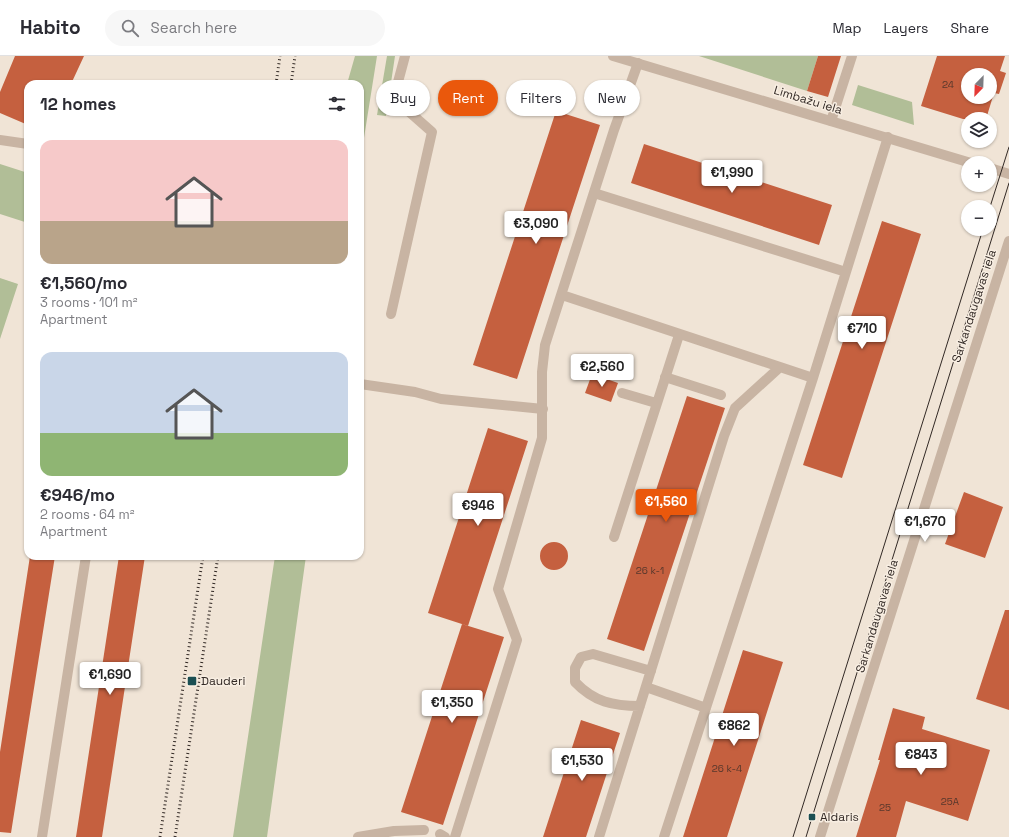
<!DOCTYPE html>
<html lang="en">
<head>
<meta charset="utf-8">
<style>
	:root { --surface:#fff; --page:#f7f7f7; --text:#2b2b33; --muted:#7c7c81; --line:#e1e1e2; --accent:#ea580c }
	body { margin:0; font-family:"Space Grotesk",sans-serif; background:var(--page); color:var(--text); height:100vh; display:flex; flex-direction:column; font-size:15px; white-space:nowrap }
	* { box-sizing:border-box; margin:0 }
	p { font-size:13px; color:var(--muted) }
	.icon { flex:none; width:22px; height:22px; fill:none; stroke:currentColor; stroke-width:2; stroke-linecap:round; stroke-linejoin:round }
	.map { position:relative; flex:1; overflow:hidden }
	.drawer { position:absolute; left:24px; top:24px; width:340px; height:480px; display:flex; flex-direction:column; background:var(--surface); border-radius:12px; box-shadow:0 1px 3px #0004 }
	.drawer>* { flex:none }
	.top-card { position:absolute; left:376px; top:24px; width:380px; height:36px; display:flex; gap:8px }
	.needle { width:26px; rotate:203deg }
	.buttons { position:absolute; left:961px; top:12px; display:grid; gap:8px }
	.buttons a { display:grid; place-items:center; width:36px; height:36px; border-radius:50%; background:var(--surface); box-shadow:0 1px 3px #0004; font-size:20px }
	.price { position:absolute; translate:-50% -34px; padding:0 9px; border-radius:4px; background:#fff; color:#222; font-size:13px; line-height:26px; filter:drop-shadow(0 1px 2px #0008) }
	.price::after { content:''; position:absolute; left:50%; top:24px; width:12px; height:9px; margin-left:-6px; background:inherit; clip-path:polygon(0 0,100% 0,50% 100%) }
	.price.current { background:var(--accent); color:#fff }
	ul { padding:0; list-style:none }
	li { display:grid; align-content:center; gap:8px; height:212px; padding:0 16px }
	li span { display:grid; place-items:center; height:124px; border-radius:12px; color:#555 }
	li>.icon { margin-inline-start:auto }
	span .icon { width:72px; height:72px; fill:#fffc; stroke-width:1 }
	li b { font-size:17px }
	h2 { display:flex; justify-content:space-between; align-items:center; height:48px; padding:0 16px; font-size:17px }
	.chip { padding:0 14px; border-radius:18px; background:var(--surface); box-shadow:0 1px 3px #0004; font-size:14px; line-height:36px }
	.chip.current { background:var(--accent); color:#fff }
	header { display:flex; align-items:center; gap:24px; box-sizing:border-box; height:56px; padding:0 20px; background:var(--surface); border-bottom:1px solid var(--line) }
	header strong { font-size:19px }
	nav { display:flex; gap:22px; margin-inline-start:auto; font-size:14px }
	.search { width:280px; height:36px; background:var(--page); display:flex; align-items:center; gap:10px; box-sizing:border-box; padding:0 14px; border-radius:22px; color:var(--muted); font-size:15px }
	.map>svg:first-child { display:block }
</style>
</head>
<body>
<header>
<strong>Habito</strong>
<div class="search"><svg class="icon" aria-label="search" viewBox="0 0 24 24"><circle cx="10" cy="10" r="6"/><path d="M15 15l6 6"/></svg>Search here</div>
<nav><a>Map</a><a>Layers</a><a>Share</a></nav>
</header>
<div class="map">
<svg width="1009" height="781" viewBox="0 0 1009 781">
	<rect width="100%" height="100%" fill="#f0e4d6"/>
	<path fill="#b1be97" d="M355,0H377L360,107V28H347Z
		M387,0H395L386,60L377,59Z
		M699,0H818L807,35Z
		M858,29L912,46L914,69L852,49Z
		M0,108L28,117V167L0,158Z
		M0,222L18,228L0,283Z
		M275,500H306L267,781H233Z"/>
	<path fill="#c5603f" fill-rule="evenodd" d="M15,0H84L71,28H28V69L0,57V36Z
		M818,0H841L828,41L807,35Z
		M937,0H1005L1000,15L1006,17L999,38L994,37L986,63H963L921,50ZM968,19H990V41H968Z
		M556,55L600,69L517,323L473,309Z
		M644,88L832,149L819,189L631,127Z
		M882,165L921,178L842,422L803,409Z
		M592,318L618,327L611,346L585,337Z
		M687,340L725,352L644,595L607,583Z
		M488,372L528,385L468,570L428,557Z
		M964,436L1003,451L985,502L945,488Z
		M540 500a14 14 0 1 1 28 0a14 14 0 1 1-28 0Z
		M30,500H55L11,777L0,776V696Z
		M119,500H145L102,781H76Z
		M1005,554H1009V654L976,643Z
		M462,568L504,581L443,769L401,756Z
		M743,594L783,606L727,781H683Z
		M893,652L925,661L922,673L990,694L968,765L906,745L896,781H856L880,704H878Z
		M581,664L620,677L586,781H543Z"/>
	<g fill="none" stroke-linecap="round" stroke-linejoin="round">
		<path stroke="#c8b4a3" stroke-width="10" d="M831,65L852,0
			M0,84L28,88
			M594,137L846,216
			M562,239L780,311
			M391,258L432,76L398,46V26L405,0
			M665,321L721,339
			M360,328L415,336L441,343L543,353
			M622,337L656,347
			M614,481L679,279
			M646,631L706,652
			M640,650C613,650 594,646 575,626V612L581,601L593,598L651,615
			M440,778L445,781
			M42,781L86,500
			M358,781L394,775L424,774
			M455,781L517,584L498,533L542,382V316L545,289L614,74L638,7
			M599,781L724,380L735,352L780,311L813,322
			M664,781L813,322L888,81"/>
		<path stroke="#c8b4a3" stroke-width="10" d="M613,0L971,107
			M990,112L1009,118
			M820,781L1009,185"/>
		<path stroke="#322925" stroke-width="1" d="M990,151L1009,91
			M793,781L983,173
			M806,781L1009,127"/>
		<path stroke="#322925" stroke-width="3" stroke-dasharray="1 3" stroke-linecap="butt" d="M276,28L280,0
			M291,28L295,0
			M160,781L203,500
			M175,781L218,500"/>
	</g>
	<g fill="#1b4f53" stroke="#f8eee2" stroke-width="1.5">
		<rect x="187" y="620" width="10" height="10" rx="2"/>
		<rect x="808" y="757" width="8" height="8" rx="2"/>
	</g>
	<g text-anchor="middle" stroke-width="3" stroke-linejoin="round" paint-order="stroke">
		<g font-size="10" fill="#57372c">
			<text x="948" y="32">24</text>
			<text x="650" y="518">26 k-1</text>
			<text x="727" y="716">26 k-4</text>
			<text x="950" y="749">25A</text>
			<text x="885" y="755">25</text>
		</g>
		<g font-size="12" fill="#322925" stroke="#f8eee2">
			<text transform="translate(808 44) rotate(17)" y="4">Limbažu iela</text>
			<text transform="translate(974 250) rotate(-72)" y="4">Sarkandaugavas iela</text>
			<text transform="translate(877 560) rotate(-73)" y="4">Sarkandaugavas iela</text>
		</g>
		<g font-size="12" fill="#322925" stroke="#f8eee2" text-anchor="start">
			<text x="201" y="629">Dauderi</text>
			<text x="820" y="765">Aldaris</text>
		</g>
	</g>
</svg>
<div class="buttons">
<a><svg class="needle" viewBox="-14 -14 28 28"><path d="M0-13l5 13h-10z" fill="#e53935"/><path d="M0 13l5-13h-10z" fill="#7c7c81"/></svg></a>
<a><svg class="icon" aria-label="layers" viewBox="0 0 24 24"><path d="M12 4l9 5-9 5-9-5zM3 14l9 5 9-5"/></svg></a>
<a>+</a>
<a>−</a>
</div>
<b class="price" style="left:732px;top:138px">€1,990</b>
<b class="price" style="left:536px;top:189px">€3,090</b>
<b class="price" style="left:862px;top:294px">€710</b>
<b class="price" style="left:602px;top:332px">€2,560</b>
<b class="price current" style="left:666px;top:467px">€1,560</b>
<b class="price" style="left:478px;top:471px">€946</b>
<b class="price" style="left:925px;top:487px">€1,670</b>
<b class="price" style="left:110px;top:640px">€1,690</b>
<b class="price" style="left:452px;top:668px">€1,350</b>
<b class="price" style="left:734px;top:691px">€862</b>
<b class="price" style="left:921px;top:720px">€843</b>
<b class="price" style="left:582px;top:726px">€1,530</b>
<div class="top-card">
<a class="chip">Buy</a>
<a class="chip current">Rent</a>
<a class="chip">Filters</a>
<a class="chip">New</a>
</div>
<section class="drawer">
<h2>12 homes<svg class="icon" aria-label="filters" viewBox="0 0 24 24"><path d="M4 7h16M4 17h16"/><circle cx="9" cy="7" r="2"/><circle cx="15" cy="17" r="2"/></svg></h2>
<ul>
<li><span style="background:linear-gradient(#f6c9c9 65%,#b9a48a 0)"><svg class="icon" aria-label="home" viewBox="0 0 24 24"><path d="M3 11l9-7 9 7M6 9v11h12V9"/></svg></span><div><b>€1,560/mo</b><p>3 rooms · 101 m²</p><p>Apartment</p></div></li>
<li><span style="background:linear-gradient(#c9d6e8 65%,#8fb573 0)"><svg class="icon" aria-label="home" viewBox="0 0 24 24"><path d="M3 11l9-7 9 7M6 9v11h12V9"/></svg></span><div><b>€946/mo</b><p>2 rooms · 64 m²</p><p>Apartment</p></div></li>
</ul>
</section>
</div>
</body>
</html>
